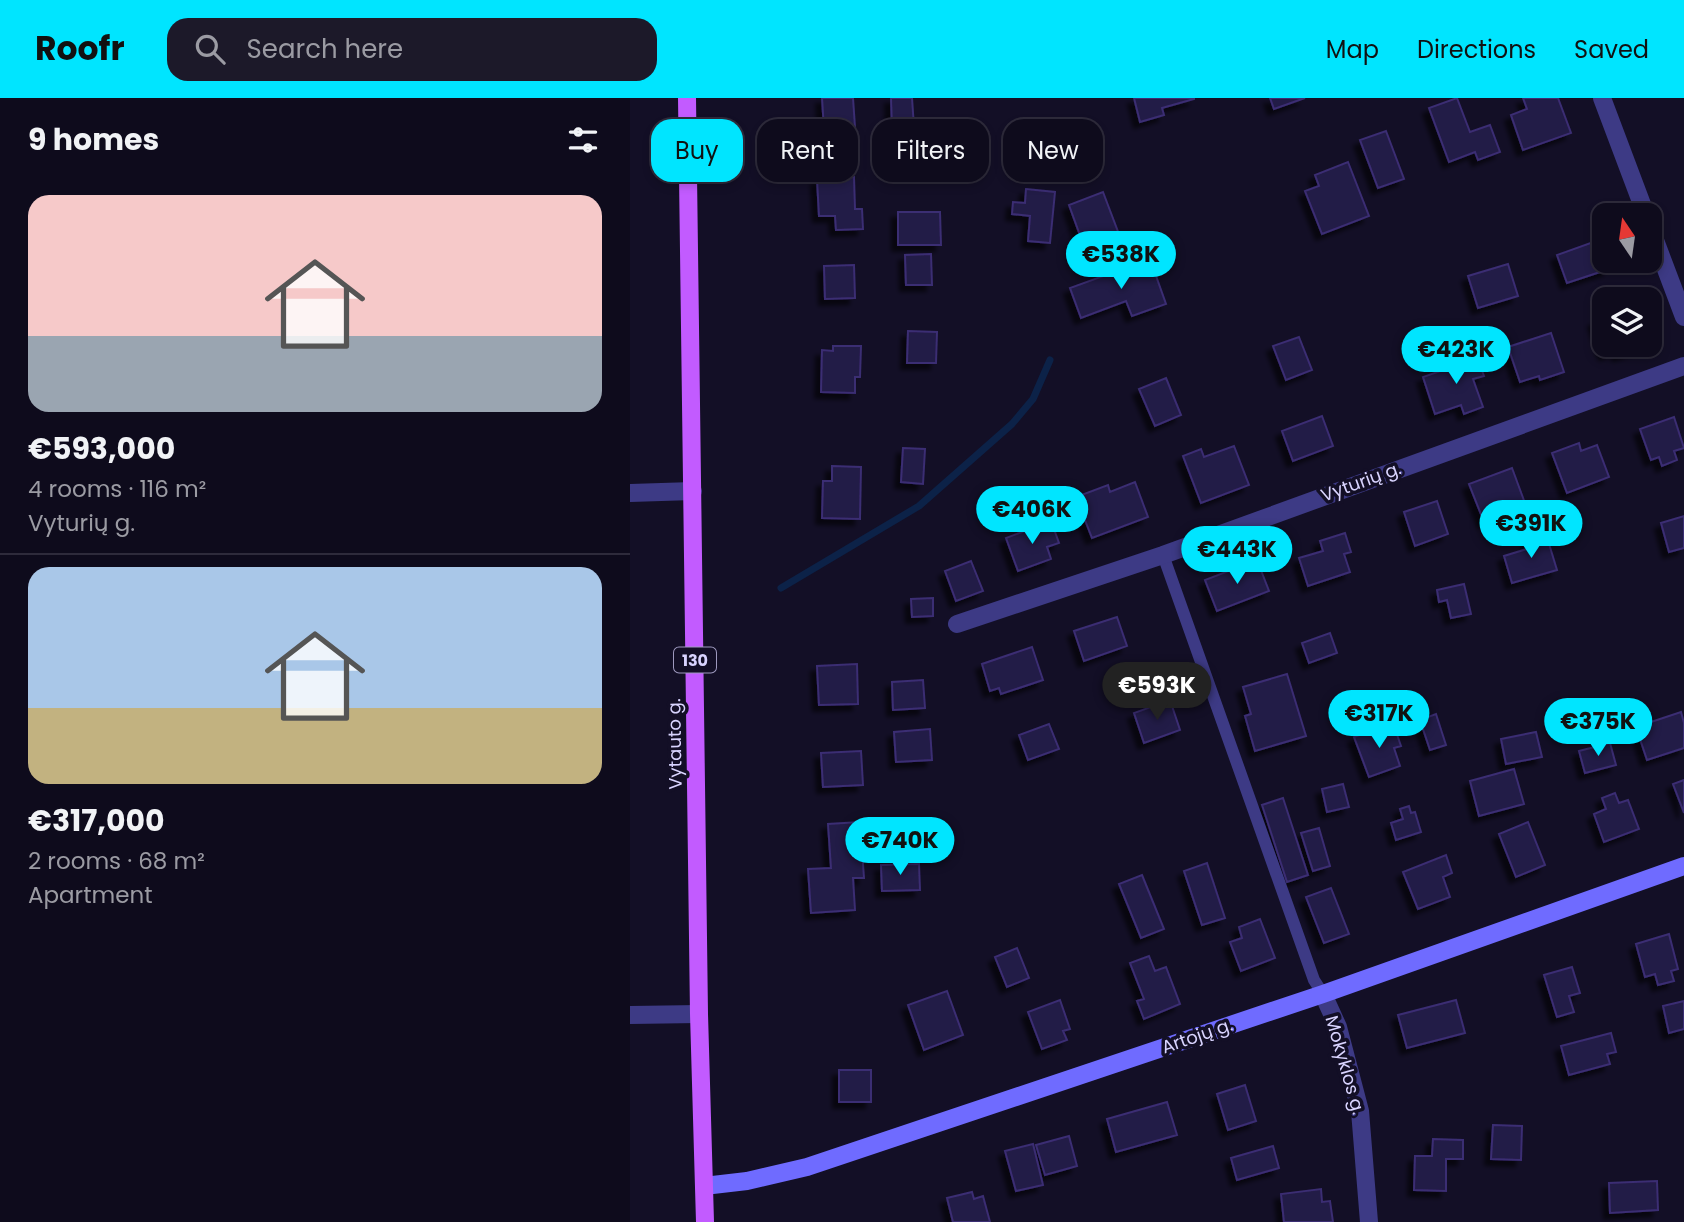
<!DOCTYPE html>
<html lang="en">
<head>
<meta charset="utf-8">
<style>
	:root { --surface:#0e0b1c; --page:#1c1929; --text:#f1f3f6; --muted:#9b9ba3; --line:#2e2b3b; --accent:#00e5ff }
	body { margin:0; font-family:Poppins,sans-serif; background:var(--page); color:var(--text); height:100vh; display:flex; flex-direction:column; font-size:26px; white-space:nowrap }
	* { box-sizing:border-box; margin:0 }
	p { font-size:23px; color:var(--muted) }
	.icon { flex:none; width:38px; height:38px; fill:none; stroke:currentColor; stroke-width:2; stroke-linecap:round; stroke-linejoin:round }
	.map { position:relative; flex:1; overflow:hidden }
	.side { display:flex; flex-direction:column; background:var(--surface); width:630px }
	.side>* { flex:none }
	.guide { position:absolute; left:21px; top:21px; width:665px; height:63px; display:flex; gap:14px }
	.needle { width:46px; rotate:347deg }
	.tools { position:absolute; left:962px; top:105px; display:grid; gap:14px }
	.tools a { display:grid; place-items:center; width:70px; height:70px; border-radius:14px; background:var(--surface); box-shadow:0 4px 10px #0003,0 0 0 2px var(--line); font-size:35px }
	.price { position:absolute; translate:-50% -60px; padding:0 16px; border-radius:24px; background:var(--accent); color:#111; font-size:23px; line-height:46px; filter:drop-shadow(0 2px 4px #0008) }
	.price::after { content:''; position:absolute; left:50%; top:42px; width:21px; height:16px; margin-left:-10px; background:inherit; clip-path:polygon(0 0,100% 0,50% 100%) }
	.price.active { background:#222; color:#fff }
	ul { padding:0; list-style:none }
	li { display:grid; align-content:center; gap:14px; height:371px; padding:0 28px }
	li+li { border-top:2px solid var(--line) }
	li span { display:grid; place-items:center; height:217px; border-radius:21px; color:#555 }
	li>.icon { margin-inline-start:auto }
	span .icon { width:126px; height:126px; fill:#fffc; stroke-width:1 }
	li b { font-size:30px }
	h2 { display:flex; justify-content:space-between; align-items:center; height:84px; padding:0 28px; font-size:30px }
	.pill { padding:0 24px; border-radius:21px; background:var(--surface); box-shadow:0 4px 10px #0003,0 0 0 2px var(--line); font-size:24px; line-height:63px }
	.pill.active { background:var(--accent); color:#111 }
	header { display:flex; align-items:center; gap:42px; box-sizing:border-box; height:98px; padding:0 35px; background:var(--accent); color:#111 }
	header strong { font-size:33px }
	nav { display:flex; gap:38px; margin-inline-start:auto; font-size:24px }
	.search { width:490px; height:63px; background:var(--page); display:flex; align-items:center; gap:18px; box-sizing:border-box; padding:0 24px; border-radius:21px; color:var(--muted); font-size:26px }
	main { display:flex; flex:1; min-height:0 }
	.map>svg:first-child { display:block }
</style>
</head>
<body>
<header>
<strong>Roofr</strong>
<div class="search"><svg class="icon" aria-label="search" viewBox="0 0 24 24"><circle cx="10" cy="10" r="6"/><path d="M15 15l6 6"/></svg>Search here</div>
<nav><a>Map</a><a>Directions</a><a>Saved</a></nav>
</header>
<main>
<section class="side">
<h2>9 homes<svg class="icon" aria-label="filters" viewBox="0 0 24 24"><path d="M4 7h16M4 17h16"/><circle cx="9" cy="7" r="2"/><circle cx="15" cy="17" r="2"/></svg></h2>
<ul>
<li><span style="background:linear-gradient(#f6c9c9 65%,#9aa5b1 0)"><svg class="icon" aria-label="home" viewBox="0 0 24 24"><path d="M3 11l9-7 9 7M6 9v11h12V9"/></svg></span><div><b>€593,000</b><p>4 rooms · 116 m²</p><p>Vyturių g.</p></div></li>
<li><span style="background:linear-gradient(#a9c7e8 65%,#c2b280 0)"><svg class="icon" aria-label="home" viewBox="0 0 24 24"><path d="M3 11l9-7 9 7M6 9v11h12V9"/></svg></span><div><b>€317,000</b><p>2 rooms · 68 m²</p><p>Apartment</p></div></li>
</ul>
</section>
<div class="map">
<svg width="1054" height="1124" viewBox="0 0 1054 1124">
	<defs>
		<filter id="shadow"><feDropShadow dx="-6" dy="6" stdDeviation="2" flood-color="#0009"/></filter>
	</defs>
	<rect width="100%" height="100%" fill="#130f26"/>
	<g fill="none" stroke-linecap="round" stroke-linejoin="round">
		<path stroke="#0c2248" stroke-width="7" d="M151,490L289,408L382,326L403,301L420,262"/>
	</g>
	<path fill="#241b47" stroke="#3b2d73" stroke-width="2" filter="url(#shadow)" d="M192,0H223L225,29L194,31Z
		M261,0H282L284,29L262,30Z
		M504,0H564V1L532,10L534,17L510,24Z
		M640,0H675L644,11Z
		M827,0L840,34L860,27L870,54L848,62L845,54L819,64L799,10Z
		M893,0H928L941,35L893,52L881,17L897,11Z
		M756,33L774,81L748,90L730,42Z
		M718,64L739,118L692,136L675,93L689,88L685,77Z
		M224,79L225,111H232L233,131L206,132L205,118H189L187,81Z
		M396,91L425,94L420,145L398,143L400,118L382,116L383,104L395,105Z
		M473,94L490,139L455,151L439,107Z
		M268,114H310L311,147H268Z
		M969,142L979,171L937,185L927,157Z
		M301,156L302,187H276L275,157Z
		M520,161L536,206L502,218L496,203L451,220L440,190Z
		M878,166L888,198L848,210L838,178Z
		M224,167L225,200L195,201L194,168Z
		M975,220V247L1017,248L989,257L987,252L975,256L964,223Z
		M278,233L307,234L306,265H277Z
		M921,235L934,274L910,282L909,278L890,284L878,249Z
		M669,239L682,272L656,282L643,248Z
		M203,248H231L230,279H225V295L191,294L192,252L203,253Z
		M846,256L854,278L843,281L853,309L834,316L831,307L805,316L793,279L816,271L815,266Z
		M536,280L551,317L525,328L509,291Z
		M692,318L703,348L663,363L652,333Z
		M1044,319L1054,350L1044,353L1047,362L1032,368L1029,359L1021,362L1010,331Z
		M949,345L951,353L967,347L979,379L937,395L922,355Z
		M604,348L619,387L571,405L553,358L571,351L574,359Z
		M273,350L295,351L293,386L271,384Z
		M202,368L231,369L230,421L192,420L193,383H202Z
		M882,370L896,408L854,424L839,386Z
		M505,384L518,419L462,440L446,399L478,387L480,394Z
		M807,403L818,436L785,448L774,414Z
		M1054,418V450L1039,454L1031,425Z
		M421,423L429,445L417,449L421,461L388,473L376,440Z
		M715,435L721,454L714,456L720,474L678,488L669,460L693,453L690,443Z
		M916,436L927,472L882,485L874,458L900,450L898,441Z
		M627,462L639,493L587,513L575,482Z
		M341,463L353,493L326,503L315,473Z
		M834,486L841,516L821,520L817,502L809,504L807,492Z
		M303,500V518L282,519L281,501Z
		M487,519L497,548L454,563L444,533Z
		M700,535L707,555L679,565L672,545Z
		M402,549L413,582L371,596L369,590L360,593L352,566Z
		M227,566L228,606L189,607L187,568Z
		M657,576L676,638L625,653L615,618L621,616L613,589Z
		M293,582L295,610L263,612L262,584Z
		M540,602L550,632L514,645L504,615Z
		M1051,614L1054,625V650L1017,662L1006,629Z
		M806,616L816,647L800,652L790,622Z
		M763,625L771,648L764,650L770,668L739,679L724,639Z
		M419,626L429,651L398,662L389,637Z
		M300,631L302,662L266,664L264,634Z
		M906,634L912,659L876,666L871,641Z
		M980,645L986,667L955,675L949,653Z
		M231,653L233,687L193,689L191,655Z
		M884,671L894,706L849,718L840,683Z
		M1054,682V715L1043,686Z
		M713,686L719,709L697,714L692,691Z
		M985,695L989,705L998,702L1009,731L974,744L964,716L976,711L972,700Z
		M653,700L678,777L657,784L632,707Z
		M779,708L781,715L785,714L791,734L766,742L761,725L773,721L770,711Z
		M230,724L234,780H223L225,812L181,815L178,771L201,770L198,726Z
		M898,724L915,767L886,779L869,736Z
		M689,730L700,768L683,773L671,735Z
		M816,757L822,775L813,779L820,799L788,811L773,774Z
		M577,765L595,820L572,827L554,773Z
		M289,766L290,792L252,793L251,767Z
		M512,777L534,831L511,840L489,786Z
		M701,790L719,836L694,845L676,799Z
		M630,821L645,860L611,873L600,844L612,840L609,829Z
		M1039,836L1048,871L1041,873L1044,883L1028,887L1025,876L1015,879L1006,846Z
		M387,850L399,880L377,889L365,859Z
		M519,858L525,873L536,869L550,906L514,921L507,903L514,901L500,865Z
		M942,869L950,895L939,898L944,914L927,919L914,877Z
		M317,893L333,937L294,952L278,907Z
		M430,902L440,931L433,933L437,942L412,951L398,914Z
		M826,902L835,935L777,950L768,917Z
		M1054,903V931L1039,935L1033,908Z
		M981,935L986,954L977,956L980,966L939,977L931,948Z
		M209,972H241V1004H209Z
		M615,987L626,1023L598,1032L587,996Z
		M537,1004L547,1037L486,1054L477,1021Z
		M863,1027L892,1028L891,1062L861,1061Z
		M439,1038L447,1068L415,1077L406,1047Z
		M803,1041L833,1042V1061H816V1093L784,1092L785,1058H802Z
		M403,1046L413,1087L386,1093L375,1053Z
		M643,1048L649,1070L607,1082L601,1060Z
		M1027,1083L1028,1112L980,1115L979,1085Z
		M691,1091L692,1104L700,1103L703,1124H654L651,1096Z
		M342,1094L344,1101L353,1098L360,1124H323L317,1100Z"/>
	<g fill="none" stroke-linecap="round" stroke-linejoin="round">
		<path stroke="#3d3a85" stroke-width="12" d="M533,457L684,882L693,896"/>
		<path stroke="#3d3a85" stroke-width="18" d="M972,0L1016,117
			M1020,129L1054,219
			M0,395L63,393
			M327,526L533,457L1054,268
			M693,896L708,929L730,1013L739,1124
			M0,917L69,916"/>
		<path stroke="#6f6bff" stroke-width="18" d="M74,1088L117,1083L177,1069L693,896L1054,768"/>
		<path stroke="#c25bff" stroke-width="18" d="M57,0L69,916L75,1124"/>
	</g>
	<g text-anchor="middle" stroke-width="7" stroke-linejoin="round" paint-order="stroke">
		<rect fill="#130f26" stroke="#9e99be" stroke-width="2" x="44" y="549.5" width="42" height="25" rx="5"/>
		<g font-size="16" font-weight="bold" fill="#d9d4ff">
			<text x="65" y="568">130</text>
		</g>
		<g font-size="18" fill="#d9d4ff" stroke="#130f26">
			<text transform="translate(731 384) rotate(-20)" y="6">Vyturių g.</text>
			<text transform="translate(45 646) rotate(-91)" y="6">Vytauto g.</text>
			<text transform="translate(567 938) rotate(-19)" y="6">Artojų g.</text>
			<text transform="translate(715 967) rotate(74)" y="6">Mokyklos g.</text>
		</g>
	</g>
</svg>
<div class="tools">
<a><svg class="needle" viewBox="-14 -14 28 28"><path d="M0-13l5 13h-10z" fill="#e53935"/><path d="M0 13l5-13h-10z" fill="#9b9ba3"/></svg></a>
<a><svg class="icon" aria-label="layers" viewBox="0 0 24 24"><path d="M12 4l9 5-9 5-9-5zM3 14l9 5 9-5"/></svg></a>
</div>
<b class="price" style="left:491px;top:193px">€538K</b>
<b class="price" style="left:826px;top:288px">€423K</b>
<b class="price" style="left:402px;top:448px">€406K</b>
<b class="price" style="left:901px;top:462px">€391K</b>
<b class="price" style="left:607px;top:488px">€443K</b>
<b class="price active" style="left:527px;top:624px">€593K</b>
<b class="price" style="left:749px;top:652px">€317K</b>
<b class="price" style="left:968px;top:660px">€375K</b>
<b class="price" style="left:270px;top:779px">€740K</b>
<div class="guide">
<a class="pill active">Buy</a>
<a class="pill">Rent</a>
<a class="pill">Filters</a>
<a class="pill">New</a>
</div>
</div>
</main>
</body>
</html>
